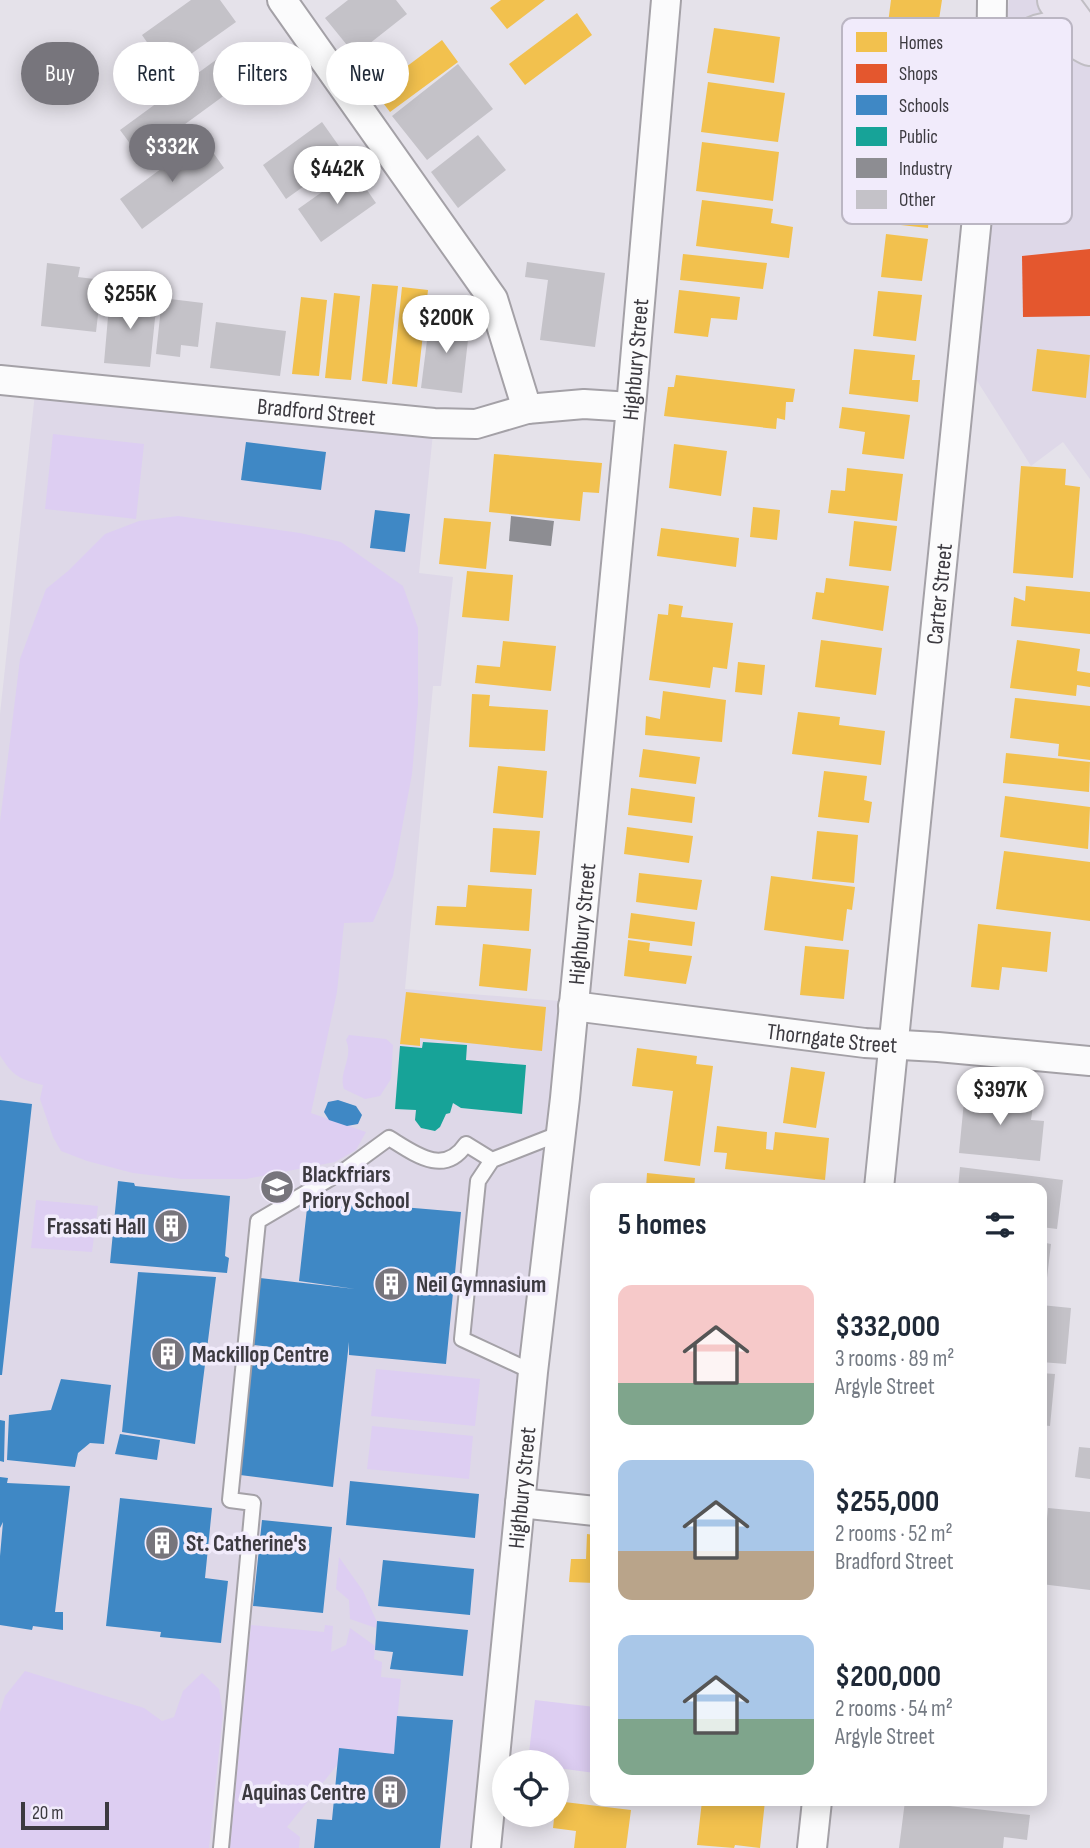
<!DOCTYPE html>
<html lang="en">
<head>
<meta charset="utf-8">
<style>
	:root { --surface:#fff; --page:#f2f2f3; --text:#1f2937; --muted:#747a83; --accent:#77757c }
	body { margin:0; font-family:"Sofia Sans Condensed",sans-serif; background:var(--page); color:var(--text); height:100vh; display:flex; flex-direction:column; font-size:26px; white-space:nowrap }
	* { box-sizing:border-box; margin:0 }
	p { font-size:23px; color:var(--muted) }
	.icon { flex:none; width:38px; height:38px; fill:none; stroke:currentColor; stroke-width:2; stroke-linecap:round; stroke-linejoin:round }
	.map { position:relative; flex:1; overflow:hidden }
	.side { position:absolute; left:590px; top:1183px; width:457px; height:623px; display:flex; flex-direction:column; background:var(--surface); border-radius:14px; box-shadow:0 4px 18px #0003 }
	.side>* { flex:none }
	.top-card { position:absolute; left:21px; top:42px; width:464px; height:63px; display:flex; gap:14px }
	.fabs { position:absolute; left:492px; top:1750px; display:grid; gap:14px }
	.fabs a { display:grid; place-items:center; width:77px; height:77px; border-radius:50%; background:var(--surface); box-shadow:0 4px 18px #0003; font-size:35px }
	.scale { position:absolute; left:21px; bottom:18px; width:88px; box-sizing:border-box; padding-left:7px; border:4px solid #3c3a40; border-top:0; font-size:19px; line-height:24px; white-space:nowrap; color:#3c3a40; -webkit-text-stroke:5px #f1ebfb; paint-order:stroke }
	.price { position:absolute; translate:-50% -60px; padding:0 16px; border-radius:24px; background:#fff; color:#222; font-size:23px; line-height:46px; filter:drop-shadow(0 2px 4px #0008) }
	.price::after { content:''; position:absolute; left:50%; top:42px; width:21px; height:16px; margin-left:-10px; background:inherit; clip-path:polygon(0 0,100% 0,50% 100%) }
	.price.active { background:var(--accent); color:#fff }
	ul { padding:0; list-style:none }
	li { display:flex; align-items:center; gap:21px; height:175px; padding:0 28px }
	li span { display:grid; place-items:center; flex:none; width:196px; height:140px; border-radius:14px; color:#555 }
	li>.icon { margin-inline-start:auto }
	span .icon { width:84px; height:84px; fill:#fffc; stroke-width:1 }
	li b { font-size:30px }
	h2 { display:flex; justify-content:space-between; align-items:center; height:84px; padding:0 28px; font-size:30px }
	.tag { padding:0 24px; border-radius:32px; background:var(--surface); box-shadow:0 4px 18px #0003; font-size:24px; line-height:63px }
	.tag.active { background:var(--accent); color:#fff }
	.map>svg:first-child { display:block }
</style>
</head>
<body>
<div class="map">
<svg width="1090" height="1848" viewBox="0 0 1090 1848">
	<rect width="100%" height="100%" fill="#e5e2ea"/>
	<path fill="#ded8e8" d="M1009,0H1083L1090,10V479L1063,442L1031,466L974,376Z
		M36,384L434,423L419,573L453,577L441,686H433L405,989L574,1002L479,1848H0V714Z"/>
	<path fill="#ddcef2" d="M53,434L144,444L136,519L45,509Z
		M178,516L300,533L341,542L403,586L418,628V704L412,774L393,876L373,922L344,923L337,992L311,1113L366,1132L356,1150L335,1162L246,1179H182L133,1173L87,1161L61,1151L53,1137L40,1099L43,1085C20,1079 13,1077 0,1055V822L20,659L46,589L68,571L105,534L139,521Z
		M349,1035L386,1039L393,1045L391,1079L380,1096L365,1099L344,1089C338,1072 354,1057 346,1040Z
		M36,1200L98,1206L92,1252L31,1248Z
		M376,1369L480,1379L475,1426L371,1416Z
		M372,1426L473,1436L469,1479L367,1469Z
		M339,1557L363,1591L377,1622L376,1628L350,1619L349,1600L336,1589Z
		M251,1625L324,1632L325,1625L333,1626L331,1652L346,1645L350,1628L375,1646L374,1659L382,1662L381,1677L401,1679L394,1754L339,1748L338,1764L287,1827L300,1837L299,1848H230Z
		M25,1671L144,1708L162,1721L174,1717L183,1691L202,1673L219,1689L223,1713L209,1848H0V1712L5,1696Z
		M535,1700L595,1707V1773L557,1768L556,1762H528Z"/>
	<path fill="#f2c14e" d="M501,0H545L507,29L490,8Z
		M891,0H942L936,39L887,31Z
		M577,13L592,35L525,85L509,64Z
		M714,28L780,37L774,83L707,73Z
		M442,40L458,62L390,112L374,91Z
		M708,82L785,93L778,142L701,132Z
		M702,142L779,152L773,201L696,191Z
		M848,193L930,202L928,228L846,219Z
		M702,200L773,209L771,223L793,227L789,258L696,246Z
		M886,234L928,239L922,281L881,277Z
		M683,254L767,263L763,289L680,280Z
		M372,284L398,286L387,384L362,381Z
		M402,287L428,290L417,387L392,384Z
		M679,290L740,297L737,320L711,318L708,337L674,333Z
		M878,291L922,295L916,341L873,336Z
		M334,293L360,296L351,380L325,378Z
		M301,297L327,300L319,376L292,374Z
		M854,349L915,355L912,380H920L918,402L849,394Z
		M1037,349L1090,355L1086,398L1032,391Z
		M676,375L795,389L793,402H786L785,420L777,418L776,429L664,416L668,387H674Z
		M842,407L910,415L904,459L862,454L865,432L839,428Z
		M674,444L727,451L721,496L669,488Z
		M494,454L602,463L599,493L583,492L580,521L489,512Z
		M1021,466L1066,469L1065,485L1080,487L1073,578L1013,573Z
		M847,468L903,474L897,521L828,513L831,490L845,491Z
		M753,507L780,510L777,540L750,537Z
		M444,518L491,522L486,569L439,564Z
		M854,521L897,526L891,571L849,566Z
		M661,528L739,538L736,567L657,556Z
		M467,571L513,575L509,621L462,617Z
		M826,578L889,586L883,631L812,619L816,592L824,593Z
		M1026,586L1090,592V634L1011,626L1014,597L1025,601Z
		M669,604L683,606L681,617L733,623L727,669L713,667L710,688L649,680L658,614L668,615Z
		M821,640L882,648L876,695L815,687Z
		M1017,640L1080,649L1077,671L1090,673V687L1077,685L1076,696L1010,688Z
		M503,641L556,646L551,691L475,683L477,665L500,667Z
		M738,662L765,665L762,695L735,692Z
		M663,691L726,700L722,742L645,735L646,716L660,719Z
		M472,694L490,695L489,706L548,710L545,751L469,747Z
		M1015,698L1090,706V760L1058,756L1059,744L1010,738Z
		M798,712L840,717L839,725L885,731L881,765L792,754Z
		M643,749L700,757L696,784L639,777Z
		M1006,753L1090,762L1089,792L1003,783Z
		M498,766L547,771L543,818L493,813Z
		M824,771L867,776L864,800L872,802L869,823L818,817Z
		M631,788L695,797L692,823L628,815Z
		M1005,796L1090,807L1088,849L1000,837Z
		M627,827L693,836L689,863L624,854Z
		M493,828L540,831L536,875L490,872Z
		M817,831L858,835L854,883L812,879Z
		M1004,851L1090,862V921L996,909Z
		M639,873L702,880L697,910L636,902Z
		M771,876L855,887L852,910L847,909L843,941L764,930Z
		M468,885L532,889L529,931L435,925L437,906L466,907Z
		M631,913L695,922L692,946L628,938Z
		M978,924L1051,932L1047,972L1002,967L999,990L971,987Z
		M628,940L650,943L649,951L692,956L686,984L624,976Z
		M483,944L531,949L527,991L479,986Z
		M805,946L849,950L844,999L800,995Z
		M406,992L546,1007L542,1051L420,1038V1046L400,1044Z
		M637,1048L697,1056L696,1064L713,1066L700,1166L664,1161L673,1091L632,1086Z
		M791,1067L825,1072L816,1128L783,1123Z
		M717,1126L767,1132L766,1149L773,1150L775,1132L829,1138L825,1180L725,1169L727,1153L714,1152Z
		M647,1173L695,1178L694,1188H646Z
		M587,1534L595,1535V1583L569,1582L571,1559H586Z
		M556,1801L631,1810L626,1848H574L576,1831L553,1828Z
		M702,1801H765L760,1848L735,1845L734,1848L697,1845Z"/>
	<path fill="#e4572e" d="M1090,249V316L1023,317L1022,256Z"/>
	<path fill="#3f88c5" d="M246,442L326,452L321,490L241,480Z
		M375,510L410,514L405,552L370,548Z
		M0,1100L32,1104L2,1375H0Z
		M338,1100L356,1106L362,1115L358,1124L347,1126L329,1120L324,1112L328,1102Z
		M118,1181L134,1183L135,1186L230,1196L225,1256L229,1258L227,1273L110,1263Z
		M308,1199L461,1212L446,1364L349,1355V1342L333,1487L240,1475L253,1348L313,1352L254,1345L260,1278L355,1289L299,1281Z
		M138,1272L216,1277L195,1444L122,1432Z
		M61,1379L111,1385L104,1444L90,1443L78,1453L75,1467L7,1460L9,1415L51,1410Z
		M0,1420L5,1421L4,1462L0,1461Z
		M120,1434L160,1440L157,1460L115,1454Z
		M0,1477L8,1478L7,1483L70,1486L55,1612H63V1630L33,1626L32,1630L0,1625V1556L3,1522L0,1528Z
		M350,1481L479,1494L475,1538L346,1525Z
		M120,1498L212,1508L205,1578L228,1581L221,1643L160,1637L161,1632L106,1626Z
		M262,1520L332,1527L323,1613L253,1606Z
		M383,1560L474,1569L470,1615L378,1606Z
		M377,1621L468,1630L463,1676L390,1669L393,1652L375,1650Z
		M397,1716L453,1720L440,1848H314L317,1819L332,1820L339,1748L394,1754Z"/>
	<path fill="#17a398" d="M423,1042L467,1045L466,1060L526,1065L522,1114L461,1108L453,1103L450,1113L446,1114L440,1127L435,1131L421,1128L415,1120L416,1110L395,1109L400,1046L422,1048Z"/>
	<path fill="#8d8d92" d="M511,516L554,521L551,546L509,541Z"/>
	<path fill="#c4c2c8" d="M191,0H220L236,22L167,71L142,35Z
		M348,0H396L407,14L355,55L325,18Z
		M239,43L259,70L140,157L120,130Z
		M458,64L493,109L427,160L392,116Z
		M322,122L346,156L286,199L263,165Z
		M478,135L506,170L458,208L431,172Z
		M203,138L224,168L142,229L120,199Z
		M353,170L376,203L321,242L298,209Z
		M527,262L605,273L595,347L540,340L548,280L525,277Z
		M47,263L80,267L78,277L102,280L96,332L41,326Z
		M110,294L157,299L150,367L104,363Z
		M162,298L203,303L198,347L181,345L180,357L156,354Z
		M430,317L470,322L462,393L421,388Z
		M216,322L286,331L280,376L210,368Z
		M965,1091L1034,1099L1031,1120L1044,1121L1040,1161L959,1153Z
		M960,1167L1063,1180L1057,1229L1041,1227V1188H958Z
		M1041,1242L1051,1244L1047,1278L1041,1277Z
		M1041,1305L1071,1308L1066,1364L1041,1362Z
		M1041,1373L1055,1374L1050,1426L1041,1425Z
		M1079,1447L1090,1448V1479L1075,1477Z
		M1048,1508L1090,1512V1590L1041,1584Z
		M905,1801L1030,1815L1027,1840L1004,1837L1003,1848H899Z"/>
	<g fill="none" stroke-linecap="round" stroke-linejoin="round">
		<g stroke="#a4a1a7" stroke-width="18">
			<path id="service" d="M533,1372L462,1339L478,1181L492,1160L561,1133
				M221,1848L253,1503L230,1500L258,1221L348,1168L389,1138C415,1154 444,1177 466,1144L492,1160"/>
		</g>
		<g stroke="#a4a1a7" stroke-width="32">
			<g id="minor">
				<path d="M282,0L493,299L527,409"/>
				<path id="s1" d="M0,380L434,423L476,424L527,409L584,404L631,407"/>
				<path id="s2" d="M573,1006L865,1043L938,1047L1090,1061"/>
				<path id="s3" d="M879,1188L991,79L992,0"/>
				<path d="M520,1503L595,1511"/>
				<path id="s4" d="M486,1848L533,1372L565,1098L631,407L666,0"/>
				<path d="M812,1848L817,1801"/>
			</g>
		</g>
		<g stroke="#c0bec3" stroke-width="42">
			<path id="trunk" d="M1057,0L1090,45
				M991,79C1010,56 1030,24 1065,34C1074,36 1082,42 1090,46"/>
		</g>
		<use href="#service" stroke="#fbfbfc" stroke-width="14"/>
		<use href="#minor" stroke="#fbfbfc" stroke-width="28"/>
		<use href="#trunk" stroke="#e8e3ee" stroke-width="38"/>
	</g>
	<defs>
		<g id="school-disc" transform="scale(1.75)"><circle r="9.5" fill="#77757c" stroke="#f1ebfb"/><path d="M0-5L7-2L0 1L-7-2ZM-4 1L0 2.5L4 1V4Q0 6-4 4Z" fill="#fff"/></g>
		<g id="building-disc" transform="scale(1.75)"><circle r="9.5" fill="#77757c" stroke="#f1ebfb"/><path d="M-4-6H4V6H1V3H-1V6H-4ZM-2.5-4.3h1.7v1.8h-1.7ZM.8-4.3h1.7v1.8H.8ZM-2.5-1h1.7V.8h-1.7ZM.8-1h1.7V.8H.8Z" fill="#fff"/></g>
	</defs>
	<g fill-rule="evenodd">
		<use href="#school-disc" x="277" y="1187"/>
		<use href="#building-disc" x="171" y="1226"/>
		<use href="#building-disc" x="391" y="1284"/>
		<use href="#building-disc" x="168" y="1354"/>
		<use href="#building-disc" x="162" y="1543"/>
		<use href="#building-disc" x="390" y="1792"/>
	</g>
	<g text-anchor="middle" stroke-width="7" stroke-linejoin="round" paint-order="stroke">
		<g font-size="23" fill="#3c3a40" stroke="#f1ebfb">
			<text dy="8" stroke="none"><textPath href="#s4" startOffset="1496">Highbury Street</textPath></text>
			<text dy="8" stroke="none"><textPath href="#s1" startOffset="318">Bradford Street</textPath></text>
			<text dy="8" stroke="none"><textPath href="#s3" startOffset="597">Carter Street</textPath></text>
			<text dy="8" stroke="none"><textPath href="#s4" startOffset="929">Highbury Street</textPath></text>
			<text dy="8" stroke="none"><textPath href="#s2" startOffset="261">Thorngate Street</textPath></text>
			<text dy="8" stroke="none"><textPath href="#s4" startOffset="362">Highbury Street</textPath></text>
		</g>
		<g font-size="23" font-weight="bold" fill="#3c3a40" stroke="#f1ebfb" text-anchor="start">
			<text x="302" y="1182">Blackfriars<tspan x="302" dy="26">Priory School</tspan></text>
			<text x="146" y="1234" text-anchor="end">Frassati Hall</text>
			<text x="416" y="1292">Neil Gymnasium</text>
			<text x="192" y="1362">Mackillop Centre</text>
			<text x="186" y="1551">St. Catherine's</text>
			<text x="366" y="1800" text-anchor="end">Aquinas Centre</text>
		</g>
	</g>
	<rect x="842" y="18" width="230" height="206" rx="10" fill="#f1ebfb" stroke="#bbb6c3" stroke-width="2"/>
	<rect x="856" y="32" width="31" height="20" fill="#f2c14e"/>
	<rect x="856" y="64" width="31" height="19" fill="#e4572e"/>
	<rect x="856" y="95" width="31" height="20" fill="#3f88c5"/>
	<rect x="856" y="127" width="31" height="19" fill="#17a398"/>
	<rect x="856" y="158" width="31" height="20" fill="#8d8d92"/>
	<rect x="856" y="190" width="31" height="19" fill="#c4c2c8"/>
	<g font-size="19" fill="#3c3a40">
		<text x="899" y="49">Homes</text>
		<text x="899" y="80">Shops</text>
		<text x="899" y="112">Schools</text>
		<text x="899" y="143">Public</text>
		<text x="899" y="175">Industry</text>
		<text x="899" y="206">Other</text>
	</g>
</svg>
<div class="fabs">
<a><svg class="icon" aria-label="locate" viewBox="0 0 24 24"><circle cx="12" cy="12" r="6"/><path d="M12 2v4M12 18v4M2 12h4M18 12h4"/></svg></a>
</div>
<div class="scale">20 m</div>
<b class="price active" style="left:172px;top:184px">$332K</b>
<b class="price" style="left:337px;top:206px">$442K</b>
<b class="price" style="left:130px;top:331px">$255K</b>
<b class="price" style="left:446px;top:355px">$200K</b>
<b class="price" style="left:1000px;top:1127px">$397K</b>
<div class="top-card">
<a class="tag active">Buy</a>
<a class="tag">Rent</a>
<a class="tag">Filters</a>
<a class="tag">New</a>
</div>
<section class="side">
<h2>5 homes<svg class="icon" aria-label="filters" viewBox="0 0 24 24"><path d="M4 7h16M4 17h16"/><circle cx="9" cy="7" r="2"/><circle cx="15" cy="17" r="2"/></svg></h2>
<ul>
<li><span style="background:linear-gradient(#f6c9c9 70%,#7fa58c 0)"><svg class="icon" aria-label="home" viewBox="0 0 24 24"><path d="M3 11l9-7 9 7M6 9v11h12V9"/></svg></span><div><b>$332,000</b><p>3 rooms · 89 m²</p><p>Argyle Street</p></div></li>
<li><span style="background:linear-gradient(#a9c7e8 65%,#b9a48a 0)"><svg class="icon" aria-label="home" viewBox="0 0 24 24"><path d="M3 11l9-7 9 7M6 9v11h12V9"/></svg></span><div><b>$255,000</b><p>2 rooms · 52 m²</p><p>Bradford Street</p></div></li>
<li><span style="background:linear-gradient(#a9c7e8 60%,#7fa58c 0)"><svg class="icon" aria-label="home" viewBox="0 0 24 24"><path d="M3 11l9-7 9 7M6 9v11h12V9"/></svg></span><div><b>$200,000</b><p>2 rooms · 54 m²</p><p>Argyle Street</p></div></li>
</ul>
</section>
</div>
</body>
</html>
